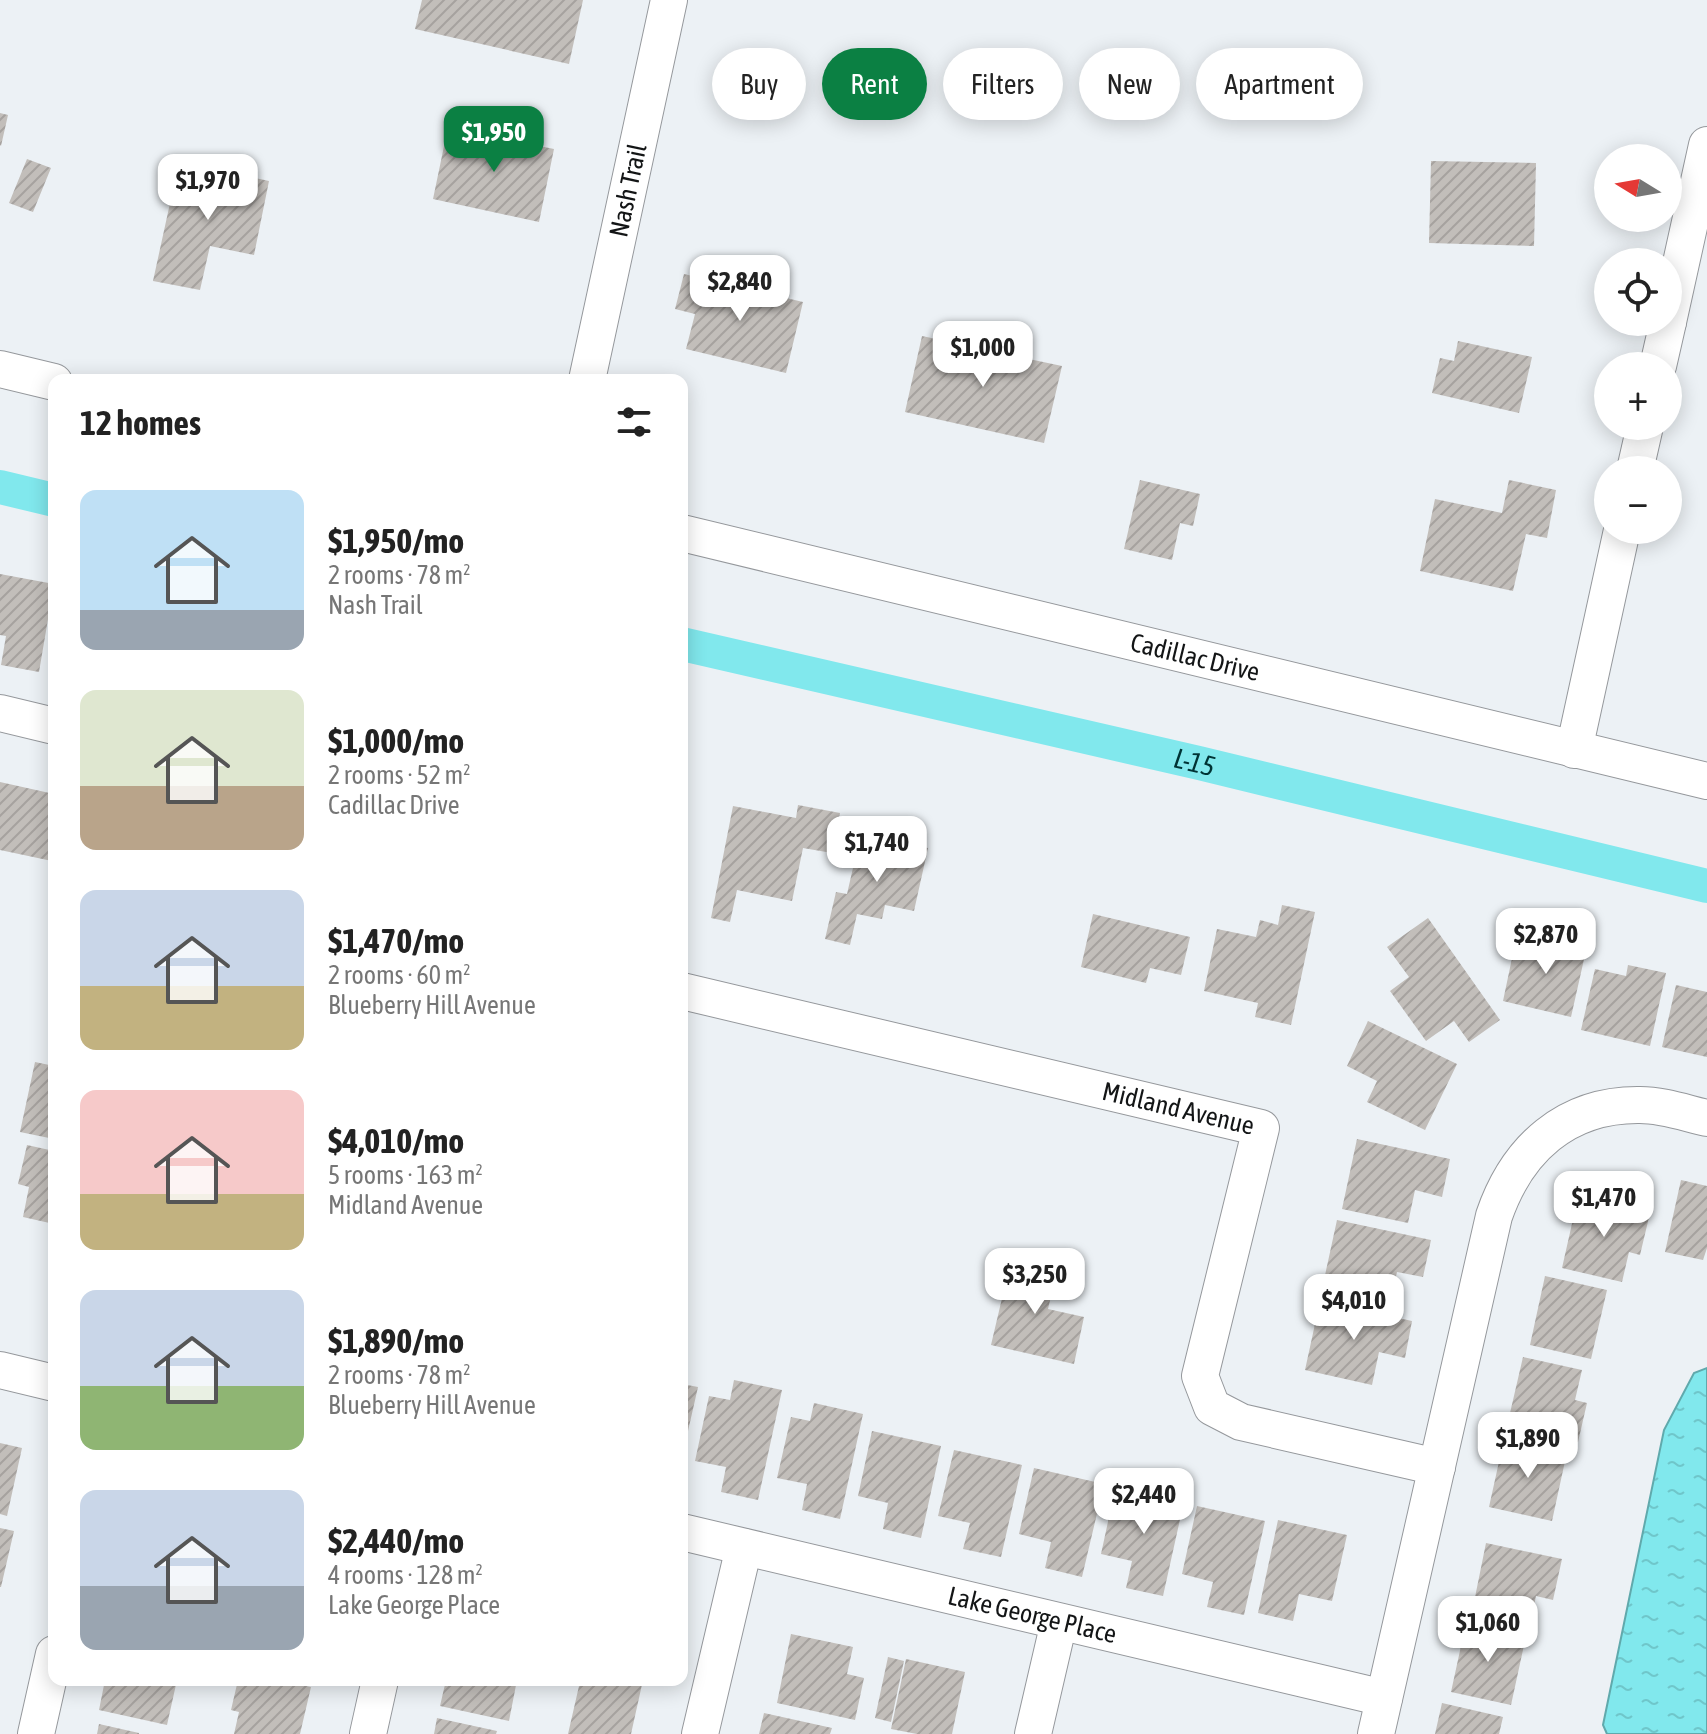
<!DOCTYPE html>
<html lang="en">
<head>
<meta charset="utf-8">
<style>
	:root { --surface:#fff; --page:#f6f6f6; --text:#222; --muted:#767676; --accent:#0b8043 }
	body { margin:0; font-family:"Asap Condensed",sans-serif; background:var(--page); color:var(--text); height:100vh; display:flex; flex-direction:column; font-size:30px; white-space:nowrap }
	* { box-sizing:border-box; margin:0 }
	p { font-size:26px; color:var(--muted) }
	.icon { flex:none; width:44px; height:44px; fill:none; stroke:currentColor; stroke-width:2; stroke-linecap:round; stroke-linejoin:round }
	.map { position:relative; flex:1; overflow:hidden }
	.side { position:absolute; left:48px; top:374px; width:640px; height:1312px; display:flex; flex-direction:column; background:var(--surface); border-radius:16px; box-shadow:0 4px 20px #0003 }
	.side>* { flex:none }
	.hud { position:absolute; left:712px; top:48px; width:760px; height:72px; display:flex; gap:16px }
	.needle { width:52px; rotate:281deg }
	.controls { position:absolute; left:1594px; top:144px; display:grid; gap:16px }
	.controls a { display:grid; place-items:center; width:88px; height:88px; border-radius:50%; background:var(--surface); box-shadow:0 4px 20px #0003; font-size:40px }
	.price { position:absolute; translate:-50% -68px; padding:0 18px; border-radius:16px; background:#fff; color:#222; font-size:26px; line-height:52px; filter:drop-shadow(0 2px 4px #0008) }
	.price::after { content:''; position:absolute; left:50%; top:48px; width:24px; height:18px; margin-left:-12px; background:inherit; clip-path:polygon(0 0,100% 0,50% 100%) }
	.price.on { background:var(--accent); color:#fff }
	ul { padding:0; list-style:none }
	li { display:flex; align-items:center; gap:24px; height:200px; padding:0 32px }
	li span { display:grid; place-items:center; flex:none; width:224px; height:160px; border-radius:16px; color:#555 }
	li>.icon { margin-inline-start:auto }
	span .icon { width:96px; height:96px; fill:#fffc; stroke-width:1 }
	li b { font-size:34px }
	h2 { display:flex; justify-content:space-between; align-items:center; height:96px; padding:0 32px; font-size:34px }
	.pill { padding:0 28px; border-radius:36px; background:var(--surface); box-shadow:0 4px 20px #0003; font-size:28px; line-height:72px }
	.pill.on { background:var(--accent); color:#fff }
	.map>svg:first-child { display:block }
</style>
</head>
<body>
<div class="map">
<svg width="1707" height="1734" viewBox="0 0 1707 1734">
	<defs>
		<pattern id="water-ripples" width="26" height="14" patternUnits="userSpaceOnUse" patternTransform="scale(2)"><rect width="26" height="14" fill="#81e8ed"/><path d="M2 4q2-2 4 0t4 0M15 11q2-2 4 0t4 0" fill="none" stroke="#6fc6ca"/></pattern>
		<pattern id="building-hatch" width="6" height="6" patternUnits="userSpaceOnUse" patternTransform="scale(2)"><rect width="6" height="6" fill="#c2beba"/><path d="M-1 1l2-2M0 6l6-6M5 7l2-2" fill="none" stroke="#a6a29f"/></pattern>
	</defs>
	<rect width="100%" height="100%" fill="#ecf1f5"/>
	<path fill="url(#water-ripples)" stroke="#60a9ac" stroke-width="2" d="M1707,1368V1734H1607L1603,1725L1664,1430L1694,1373Z"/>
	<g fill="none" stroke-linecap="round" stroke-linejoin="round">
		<g stroke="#81e8ed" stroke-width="34">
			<path d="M0,487L54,500"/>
			<path id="s1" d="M682,644L1199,763L1707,886"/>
		</g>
	</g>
	<path fill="url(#building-hatch)" d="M422,0H583L569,64L415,29Z
		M0,113L8,115L1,146L0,145Z
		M448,127L554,149L539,222L433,199Z
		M27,159L51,168L33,212L9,203Z
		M1431,161L1536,163L1534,246L1429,243Z
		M179,162L269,181L254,255L210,246L200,290L153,281Z
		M684,274L803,302L786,373L686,349L695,314L675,309Z
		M922,336L1062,366L1044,443L905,412Z
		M1458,341L1532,357L1519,413L1432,393L1440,358L1454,361Z
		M1140,480L1200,494L1193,526L1180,523L1172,560L1124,549Z
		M1509,480L1556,490L1547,538L1526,534L1513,591L1420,571L1435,499L1502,513Z
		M0,574L54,584L39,672L1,665L6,636L0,635Z
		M0,782L54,794L52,861L0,850Z
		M798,805L840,813L832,853L803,848L792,901L737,890L730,922L711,918L733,806L796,818Z
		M861,833L928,848L914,911L885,905L882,919L857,914L850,945L825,939L836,892L847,894Z
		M1282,905L1315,912L1291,1025L1255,1017L1258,1003L1204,991L1217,929L1256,937L1260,920L1278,925Z
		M1093,914L1190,937L1181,975L1150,968L1146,983L1081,967Z
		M1428,918L1500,1020L1469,1042L1454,1021L1426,1041L1390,991L1409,977L1387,947Z
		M1545,937L1587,946L1571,1017L1503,1001L1515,944L1542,951Z
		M1628,965L1666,973L1650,1046L1581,1030L1595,969L1626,976Z
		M1676,985L1707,992V1057L1662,1047Z
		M1368,1021L1457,1064L1425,1130L1367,1102L1377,1081L1347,1066Z
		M35,1062L54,1066V1139L20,1132Z
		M1357,1139L1450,1159L1442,1197L1415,1190L1408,1223L1342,1209Z
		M27,1145L54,1151V1224L23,1217L29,1187L18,1184Z
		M1681,1180L1707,1186V1248L1703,1260L1665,1252Z
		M1578,1197L1650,1213L1640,1255L1629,1252L1622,1282L1562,1268Z
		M1337,1220L1431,1240L1423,1277L1397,1272L1390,1304L1322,1289Z
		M1011,1260L1057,1270L1048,1309L1084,1317L1074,1364L991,1345Z
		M1545,1276L1607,1290L1591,1359L1530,1345Z
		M1320,1301L1412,1321L1405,1358L1379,1352L1372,1385L1305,1370Z
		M1523,1357L1582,1370L1575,1400L1587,1403L1578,1442L1507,1426Z
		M734,1380L782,1390L758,1500L721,1492L726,1467L695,1461L709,1396L730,1400Z
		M682,1384L698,1387L683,1453H682Z
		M814,1403L863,1414L840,1519L802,1510L807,1484L777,1478L791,1417L810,1421Z
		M872,1431L941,1446L921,1538L883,1529L888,1503L858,1496Z
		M1504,1439L1567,1452L1552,1521L1489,1507Z
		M0,1443L22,1448L7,1516L0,1514Z
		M954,1450L1022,1465L1001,1557L963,1549L970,1523L938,1516Z
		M1034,1468L1104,1484L1082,1577L1045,1568L1051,1542L1019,1534Z
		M1137,1487L1185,1497L1163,1596L1126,1588L1132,1561L1101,1554L1114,1494L1134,1498Z
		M1197,1506L1265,1521L1244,1615L1207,1607L1213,1582L1182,1574Z
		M1278,1520L1347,1535L1332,1601L1299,1594L1293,1621L1258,1613Z
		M0,1528L14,1531L1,1587H0Z
		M1486,1543L1562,1559L1553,1600L1536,1596L1530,1625L1472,1612Z
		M1466,1623L1526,1636L1511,1705L1451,1692Z
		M791,1634L853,1647L847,1674L864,1678L855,1720L777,1703Z
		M888,1657L904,1661L891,1722L875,1718Z
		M906,1659L965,1672L952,1734H917L891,1729Z
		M105,1680H177L167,1725L99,1710Z
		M238,1680H278L311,1687L300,1734H234L239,1712L231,1710Z
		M446,1680H517L509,1721L440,1706Z
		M570,1680H643L631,1734H568L579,1686L569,1684Z
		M1442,1703L1503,1717L1499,1734H1435Z
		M764,1713L832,1728L830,1734H759Z
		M437,1718L497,1731L496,1734H434Z
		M99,1724L139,1733V1734H97Z"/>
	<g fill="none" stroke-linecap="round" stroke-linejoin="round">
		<g stroke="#95989c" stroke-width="38">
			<g id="street">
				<path d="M1668,322L1707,145"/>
				<path d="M1658,366L1668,322"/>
				<path d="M0,369L54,382"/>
				<path id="s2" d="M587,380L669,0"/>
				<path d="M1635,470L1645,426"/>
				<path id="s3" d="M682,533L1707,781"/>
				<path d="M0,713L54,726"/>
				<path d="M1574,750L1622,530"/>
				<path id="s4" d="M682,991L1261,1128L1200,1376L1212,1407L1241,1422L1437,1467"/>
				<path d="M0,1370L54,1383"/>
				<path id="s5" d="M682,1532L1384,1698"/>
				<path d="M36,1734L54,1654"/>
				<path d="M368,1734L380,1680"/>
				<path d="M700,1734L744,1547"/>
				<path d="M1033,1734L1059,1622"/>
				<path d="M1376,1734L1494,1216C1517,1149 1566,1104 1640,1105C1663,1105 1685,1113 1707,1118"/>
			</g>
		</g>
		<use href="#street" stroke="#fff" stroke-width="36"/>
	</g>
	<g text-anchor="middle" stroke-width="7" stroke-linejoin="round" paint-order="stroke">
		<g font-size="26" fill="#131516" stroke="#fdfdfe">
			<text dy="9" stroke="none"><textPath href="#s2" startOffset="194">Nash Trail</textPath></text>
			<text dy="9" stroke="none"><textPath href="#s3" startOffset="528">Cadillac Drive</textPath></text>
			<text dy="9" stroke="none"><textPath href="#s4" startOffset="510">Midland Avenue</textPath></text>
			<text dy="9" stroke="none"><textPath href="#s5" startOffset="360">Lake George Place</textPath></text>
		</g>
		<g font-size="28" font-style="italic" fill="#003335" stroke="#fdfdfe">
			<text dy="10" stroke="none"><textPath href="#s1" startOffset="526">L-15</textPath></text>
		</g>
	</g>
</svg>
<div class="controls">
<a><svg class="needle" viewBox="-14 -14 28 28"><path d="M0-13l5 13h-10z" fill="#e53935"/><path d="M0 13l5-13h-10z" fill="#767676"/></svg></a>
<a><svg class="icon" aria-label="locate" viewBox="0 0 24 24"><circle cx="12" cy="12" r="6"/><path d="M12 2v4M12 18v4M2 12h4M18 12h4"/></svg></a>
<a>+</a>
<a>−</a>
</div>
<b class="price on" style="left:494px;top:174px">$1,950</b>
<b class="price" style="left:208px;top:222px">$1,970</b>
<b class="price" style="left:740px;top:323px">$2,840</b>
<b class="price" style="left:983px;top:389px">$1,000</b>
<b class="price" style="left:877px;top:884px">$1,740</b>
<b class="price" style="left:1546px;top:976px">$2,870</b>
<b class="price" style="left:1604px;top:1239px">$1,470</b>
<b class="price" style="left:1035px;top:1316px">$3,250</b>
<b class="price" style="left:1354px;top:1342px">$4,010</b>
<b class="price" style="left:1528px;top:1480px">$1,890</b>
<b class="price" style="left:1144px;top:1536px">$2,440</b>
<b class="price" style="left:1488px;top:1664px">$1,060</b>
<div class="hud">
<a class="pill">Buy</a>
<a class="pill on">Rent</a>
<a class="pill">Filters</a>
<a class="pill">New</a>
<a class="pill">Apartment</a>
</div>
<section class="side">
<h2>12 homes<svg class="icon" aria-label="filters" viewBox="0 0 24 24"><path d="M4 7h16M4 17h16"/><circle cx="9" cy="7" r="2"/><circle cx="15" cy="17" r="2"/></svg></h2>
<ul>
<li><span style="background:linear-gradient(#bfe0f5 75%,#9aa5b1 0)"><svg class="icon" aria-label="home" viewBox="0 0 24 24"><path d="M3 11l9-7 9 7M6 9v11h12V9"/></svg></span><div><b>$1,950/mo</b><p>2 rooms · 78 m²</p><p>Nash Trail</p></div></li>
<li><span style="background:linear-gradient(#dfe7d0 60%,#b9a48a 0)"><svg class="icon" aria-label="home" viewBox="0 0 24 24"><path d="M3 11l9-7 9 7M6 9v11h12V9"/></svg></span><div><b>$1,000/mo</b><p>2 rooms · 52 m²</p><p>Cadillac Drive</p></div></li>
<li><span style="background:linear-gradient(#c9d6e8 60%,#c2b280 0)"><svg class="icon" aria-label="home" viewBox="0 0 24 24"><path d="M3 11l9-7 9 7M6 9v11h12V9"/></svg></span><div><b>$1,470/mo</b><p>2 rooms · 60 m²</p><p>Blueberry Hill Avenue</p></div></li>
<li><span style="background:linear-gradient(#f6c9c9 65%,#c2b280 0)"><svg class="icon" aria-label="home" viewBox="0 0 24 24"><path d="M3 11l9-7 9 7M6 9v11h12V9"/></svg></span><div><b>$4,010/mo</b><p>5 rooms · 163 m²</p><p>Midland Avenue</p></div></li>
<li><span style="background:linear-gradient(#c9d6e8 60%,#8fb573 0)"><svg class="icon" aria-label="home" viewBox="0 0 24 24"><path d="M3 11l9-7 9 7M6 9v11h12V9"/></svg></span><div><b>$1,890/mo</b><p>2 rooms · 78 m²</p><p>Blueberry Hill Avenue</p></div></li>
<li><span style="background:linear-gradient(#c9d6e8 60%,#9aa5b1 0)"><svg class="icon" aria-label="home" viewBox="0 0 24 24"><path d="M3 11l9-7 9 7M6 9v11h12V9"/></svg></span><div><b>$2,440/mo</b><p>4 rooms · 128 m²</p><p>Lake George Place</p></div></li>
</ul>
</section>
</div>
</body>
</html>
